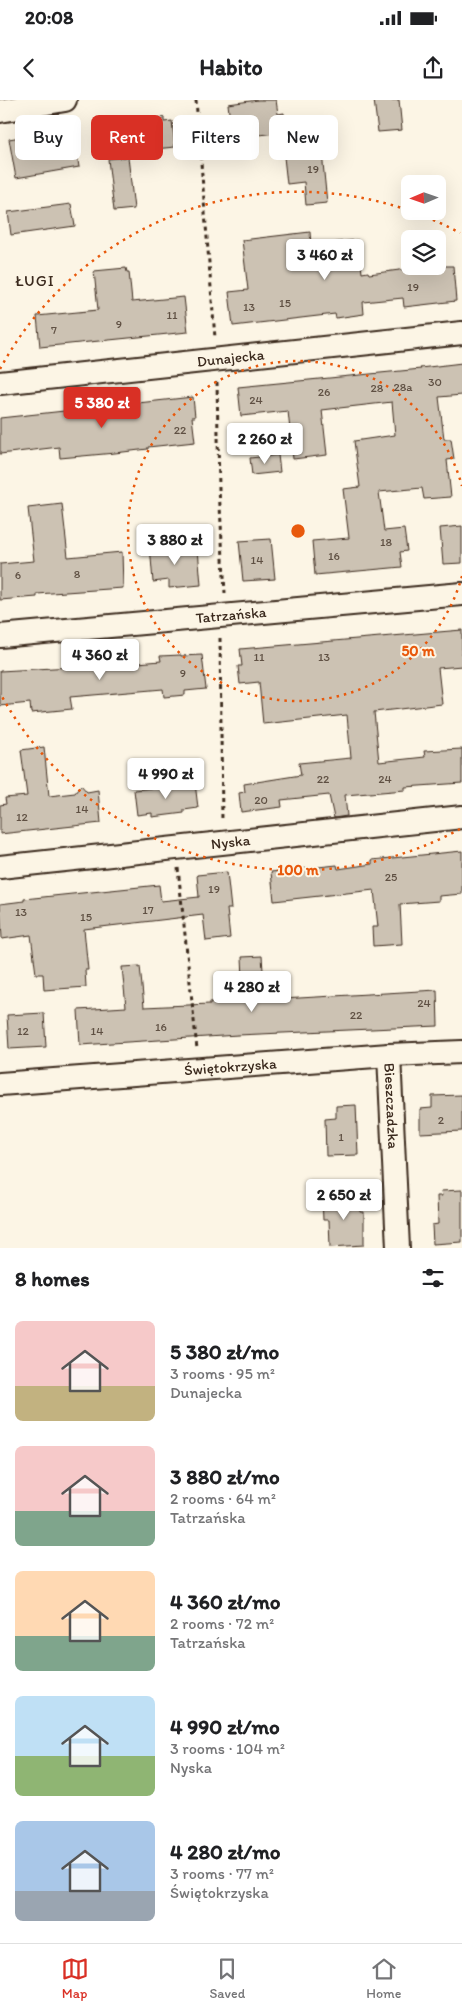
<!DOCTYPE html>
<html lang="en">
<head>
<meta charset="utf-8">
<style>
	:root { --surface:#fff; --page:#f6f6f6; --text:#202124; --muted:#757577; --line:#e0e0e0; --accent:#d93025 }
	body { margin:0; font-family:Itim,sans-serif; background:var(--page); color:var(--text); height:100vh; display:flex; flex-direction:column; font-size:19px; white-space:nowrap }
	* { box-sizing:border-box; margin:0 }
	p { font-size:16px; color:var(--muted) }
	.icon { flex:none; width:28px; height:28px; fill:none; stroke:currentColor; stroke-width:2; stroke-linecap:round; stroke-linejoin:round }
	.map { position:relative; height:1148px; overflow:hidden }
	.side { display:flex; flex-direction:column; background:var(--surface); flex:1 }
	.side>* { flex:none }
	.top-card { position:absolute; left:15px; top:15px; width:432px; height:45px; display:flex; gap:10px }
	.needle { width:32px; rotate:268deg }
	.buttons { position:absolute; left:401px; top:75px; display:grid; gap:10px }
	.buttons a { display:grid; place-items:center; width:45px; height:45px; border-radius:8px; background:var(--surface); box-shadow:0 5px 20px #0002; font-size:25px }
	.price { position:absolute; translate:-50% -42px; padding:0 11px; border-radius:5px; background:#fff; color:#222; font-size:16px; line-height:32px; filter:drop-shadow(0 1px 2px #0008) }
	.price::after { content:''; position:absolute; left:50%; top:30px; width:15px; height:11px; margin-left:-8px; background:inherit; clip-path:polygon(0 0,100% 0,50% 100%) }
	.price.current { background:var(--accent); color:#fff }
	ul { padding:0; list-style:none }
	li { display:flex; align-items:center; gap:15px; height:125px; padding:0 15px }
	li span { display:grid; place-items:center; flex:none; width:140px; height:100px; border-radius:8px; color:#555 }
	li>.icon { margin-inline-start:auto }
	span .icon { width:60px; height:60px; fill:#fffc; stroke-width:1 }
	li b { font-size:21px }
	h2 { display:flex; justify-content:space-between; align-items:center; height:60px; padding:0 15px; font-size:21px }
	.chip { padding:0 18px; border-radius:8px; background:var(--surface); box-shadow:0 5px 20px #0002; font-size:18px; line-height:45px }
	.chip.current { background:var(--accent); color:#fff }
	.status { display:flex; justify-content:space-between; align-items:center; height:35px; padding:0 25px; background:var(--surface); direction:ltr }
	.status svg { height:14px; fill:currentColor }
	header { display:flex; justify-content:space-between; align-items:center; height:65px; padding:0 15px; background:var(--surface); font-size:22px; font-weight:700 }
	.tabs { display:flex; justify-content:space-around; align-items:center; height:70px; border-top:1px solid var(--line); background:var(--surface); font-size:14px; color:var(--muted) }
	.tabs a { display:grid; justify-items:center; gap:2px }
	.tabs .current { color:var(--accent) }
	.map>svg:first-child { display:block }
</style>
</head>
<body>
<div class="status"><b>20:08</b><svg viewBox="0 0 49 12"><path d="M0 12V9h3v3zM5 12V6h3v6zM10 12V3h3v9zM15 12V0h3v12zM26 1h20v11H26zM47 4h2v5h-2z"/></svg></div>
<header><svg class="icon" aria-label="back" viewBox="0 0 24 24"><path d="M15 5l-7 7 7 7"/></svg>Habito<svg class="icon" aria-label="share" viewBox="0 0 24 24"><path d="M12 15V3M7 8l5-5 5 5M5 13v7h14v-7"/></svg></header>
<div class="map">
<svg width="462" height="1148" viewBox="0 0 462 1148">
	<rect width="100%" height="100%" fill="#fcf5e5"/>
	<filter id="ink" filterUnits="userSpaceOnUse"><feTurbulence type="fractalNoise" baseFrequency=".02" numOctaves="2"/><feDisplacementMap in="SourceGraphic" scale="10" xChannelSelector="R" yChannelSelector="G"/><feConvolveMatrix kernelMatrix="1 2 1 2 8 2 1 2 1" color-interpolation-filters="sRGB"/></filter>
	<g filter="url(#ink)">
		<path fill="#ccc2b3" stroke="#3b2a1e" d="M258,0H276L278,14L284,13L285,32L232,38L228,4Z
			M374,0H399L402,30L378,32Z
			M164,17V22L172,21L175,47L144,50L140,20Z
			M73,28L79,67L16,78L9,39Z
			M322,53L327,103L306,105L304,82L287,84L284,57Z
			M128,57L134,109L114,111L108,59Z
			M71,104L75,126L11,135L8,112Z
			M310,132L311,145L358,140L362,173L368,172L369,174L430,166H453L456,201L404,207L403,198L363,202L364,214L336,218L335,214L233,226L229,192L248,190L242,140Z
			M126,168L127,172H129L132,202L184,197L188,232L40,247L37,216L98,210L94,171Z
			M462,263V295L439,297L444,339H451L454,359L447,360L451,397L424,399L422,388L379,392L384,431L404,429L407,451L400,452L402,467L315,475L312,441L349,438L343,389L360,387L354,341L395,335L392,302L322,310L327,355L293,359L288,311L241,316L238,287L421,269L420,268Z
			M193,297L195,317H192L195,342L148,347V349L115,353L60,358L59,347L0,354V318Z
			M278,355L280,372L252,375L250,358Z
			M62,404L68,457L122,452L123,488L37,494V497L0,500V464L34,461L28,408Z
			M462,426V463L443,464L440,428Z
			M271,439L275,479L243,481L239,441Z
			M170,444L171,452L198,449L201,485L169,488V480L153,482L150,446Z
			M462,530V566L438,568L442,604L374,612L379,662L425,657L424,651L462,649V683L405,687V690L345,695L347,716L334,718L329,695L281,700L282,707L241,712L239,693L245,692L244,684L301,675L299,663L351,658L347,615L263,624L259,582L240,584L238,566H242L240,549Z
			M181,555V556L202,555L206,589L185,591V595L164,597L163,589L70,597L72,609L31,613L30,603L0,606V571L89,566V563L126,560V564L161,561L160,556Z
			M44,647L49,696L75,693L81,685L87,692L98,690L101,723L0,734V705L6,704L5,698L27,696L21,650Z
			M195,683L198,708L184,710V713L152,717V713L137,715L134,690Z
			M462,751V794L439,796V801L400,804L402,844L373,846L372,827H378L374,790L274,801L271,772L337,765L338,769L372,764V760Z
			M227,772L231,809H227L230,838L206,841L203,815L84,829L88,870H85L86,887L44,890L43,874H36L31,835L2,839L0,804L24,801V799L159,785L161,801L199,797L197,775Z
			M262,856L265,900L437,890L438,926L238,935L80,945L78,910L126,907L122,867L140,866L144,907L210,904V902L244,900L242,857Z
			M44,913L46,947L9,949L7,915Z
			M462,995V1031L420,1033V1009L432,1008V996Z
			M356,1005L358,1055L326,1056L325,1019L336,1018V1006Z
			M462,1090V1142L433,1144L432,1125L438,1124L437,1096H442L441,1091Z
			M359,1096L360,1112H364V1145L330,1147L329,1120H323L322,1097Z"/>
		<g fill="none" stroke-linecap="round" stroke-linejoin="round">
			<g stroke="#3b2a1e" stroke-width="26">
				<g id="street">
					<path d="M0,11L65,0"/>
					<path id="s1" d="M0,283L462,233"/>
					<path id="s2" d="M0,536L462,494"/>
					<path id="s3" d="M0,767L462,717"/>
					<path id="s4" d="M389,955L398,1148"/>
					<path id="s5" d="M0,984L389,955L462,952"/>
				</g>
			</g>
			<path stroke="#3b2a1e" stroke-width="3" stroke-dasharray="4 4" stroke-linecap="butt" d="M196,0L215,238
				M217,282L219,389L225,493
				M220,538L222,722
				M178,768L197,949"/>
			<use href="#street" stroke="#fcf5e5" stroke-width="22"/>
		</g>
	</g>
	<g fill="none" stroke="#e8590c" stroke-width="2.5" stroke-dasharray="2.5 5">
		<path d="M462 476A170 170 0 1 1 462 386"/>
		<path d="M460 729A339 339 0 0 1 0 593M0 269A339 339 0 0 1 460 133"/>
	</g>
	<g text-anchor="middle" stroke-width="4" stroke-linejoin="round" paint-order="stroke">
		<g font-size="12" fill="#5f5043">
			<text x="313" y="73">19</text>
			<text x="413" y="191">19</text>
			<text x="285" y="207">15</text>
			<text x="249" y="211">13</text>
			<text x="172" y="219">11</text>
			<text x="119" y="228">9</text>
			<text x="54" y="234">7</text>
			<text x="435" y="286">30</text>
			<text x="403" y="291">28a</text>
			<text x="377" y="292">28</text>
			<text x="324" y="296">26</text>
			<text x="256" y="304">24</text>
			<text x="180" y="334">22</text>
			<text x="386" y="446">18</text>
			<text x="334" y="460">16</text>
			<text x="257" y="464">14</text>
			<text x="77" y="478">8</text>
			<text x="18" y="479">6</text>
			<text x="259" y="561">11</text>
			<text x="324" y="561">13</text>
			<text x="183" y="577">9</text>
			<text x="323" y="683">22</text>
			<text x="385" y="683">24</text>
			<text x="261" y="704">20</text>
			<text x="82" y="713">14</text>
			<text x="22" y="721">12</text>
			<text x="391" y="781">25</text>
			<text x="214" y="793">19</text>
			<text x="148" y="814">17</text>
			<text x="21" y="816">13</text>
			<text x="86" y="821">15</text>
			<text x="424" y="907">24</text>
			<text x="356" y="919">22</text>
			<text x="161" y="931">16</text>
			<text x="23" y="935">12</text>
			<text x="97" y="935">14</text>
			<text x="441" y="1024">2</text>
			<text x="341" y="1041">1</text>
		</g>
		<g font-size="15" fill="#3b2a1e" stroke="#fcf5e5">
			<text dy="5" stroke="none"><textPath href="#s1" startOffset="232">Dunajecka</textPath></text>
			<text dy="5" stroke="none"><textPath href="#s2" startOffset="232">Tatrzańska</textPath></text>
			<text dy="5" stroke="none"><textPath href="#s3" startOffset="232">Nyska</textPath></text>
			<text dy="5" stroke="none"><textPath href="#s5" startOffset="231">Świętokrzyska</textPath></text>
			<text dy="5" stroke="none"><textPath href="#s4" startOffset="51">Bieszczadzka</textPath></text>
		</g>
		<g font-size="16" letter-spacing="1" fill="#3b2a1e" stroke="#fcf5e5">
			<text x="35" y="186">ŁUGI</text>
		</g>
	</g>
	<circle cx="298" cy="431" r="8" fill="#e8590c" stroke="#fcf5e5" stroke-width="2.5"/>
	<g font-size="15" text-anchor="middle" font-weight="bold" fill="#e8590c" stroke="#fcf5e5" stroke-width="4" stroke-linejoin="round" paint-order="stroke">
		<text x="418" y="556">50 m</text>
		<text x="298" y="775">100 m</text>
	</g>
</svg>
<div class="buttons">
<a><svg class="needle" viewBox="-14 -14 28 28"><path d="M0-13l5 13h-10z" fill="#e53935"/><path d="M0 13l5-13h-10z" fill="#757577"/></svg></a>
<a><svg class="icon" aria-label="layers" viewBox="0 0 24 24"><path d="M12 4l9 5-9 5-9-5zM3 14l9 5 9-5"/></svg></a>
</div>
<b class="price" style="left:325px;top:181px">3 460 zł</b>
<b class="price current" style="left:102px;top:329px">5 380 zł</b>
<b class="price" style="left:265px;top:365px">2 260 zł</b>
<b class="price" style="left:175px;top:466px">3 880 zł</b>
<b class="price" style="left:100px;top:581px">4 360 zł</b>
<b class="price" style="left:166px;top:700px">4 990 zł</b>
<b class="price" style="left:252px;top:913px">4 280 zł</b>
<b class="price" style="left:344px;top:1121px">2 650 zł</b>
<div class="top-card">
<a class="chip">Buy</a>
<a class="chip current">Rent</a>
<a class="chip">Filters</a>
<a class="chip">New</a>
</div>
</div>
<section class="side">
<h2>8 homes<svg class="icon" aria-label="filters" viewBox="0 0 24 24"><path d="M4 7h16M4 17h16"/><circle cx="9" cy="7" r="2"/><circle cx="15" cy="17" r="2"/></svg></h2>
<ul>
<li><span style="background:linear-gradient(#f6c9c9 65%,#c2b280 0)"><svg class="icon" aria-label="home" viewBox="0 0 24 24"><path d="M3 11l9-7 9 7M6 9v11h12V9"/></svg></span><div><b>5 380 zł/mo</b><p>3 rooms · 95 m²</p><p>Dunajecka</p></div></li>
<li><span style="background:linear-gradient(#f6c9c9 65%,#7fa58c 0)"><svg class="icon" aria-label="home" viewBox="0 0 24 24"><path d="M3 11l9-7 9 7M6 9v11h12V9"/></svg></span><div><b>3 880 zł/mo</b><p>2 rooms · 64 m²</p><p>Tatrzańska</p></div></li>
<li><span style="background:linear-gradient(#ffd9b3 65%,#7fa58c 0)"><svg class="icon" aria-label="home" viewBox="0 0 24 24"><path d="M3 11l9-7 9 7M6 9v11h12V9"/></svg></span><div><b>4 360 zł/mo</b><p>2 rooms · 72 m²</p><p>Tatrzańska</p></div></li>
<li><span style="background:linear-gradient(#bfe0f5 60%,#8fb573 0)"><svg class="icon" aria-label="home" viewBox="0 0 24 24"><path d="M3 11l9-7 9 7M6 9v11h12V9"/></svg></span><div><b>4 990 zł/mo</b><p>3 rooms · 104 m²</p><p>Nyska</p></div></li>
<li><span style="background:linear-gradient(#a9c7e8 70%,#9aa5b1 0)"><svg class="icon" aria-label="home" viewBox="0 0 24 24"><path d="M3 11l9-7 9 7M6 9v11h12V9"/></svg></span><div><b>4 280 zł/mo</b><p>3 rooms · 77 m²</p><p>Świętokrzyska</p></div></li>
</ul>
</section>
<nav class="tabs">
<a class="current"><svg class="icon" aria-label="map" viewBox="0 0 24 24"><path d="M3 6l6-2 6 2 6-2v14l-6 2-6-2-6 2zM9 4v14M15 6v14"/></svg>Map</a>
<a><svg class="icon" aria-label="saved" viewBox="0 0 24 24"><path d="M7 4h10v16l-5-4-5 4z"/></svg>Saved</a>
<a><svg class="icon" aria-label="home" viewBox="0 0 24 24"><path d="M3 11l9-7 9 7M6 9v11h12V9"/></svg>Home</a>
</nav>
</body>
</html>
